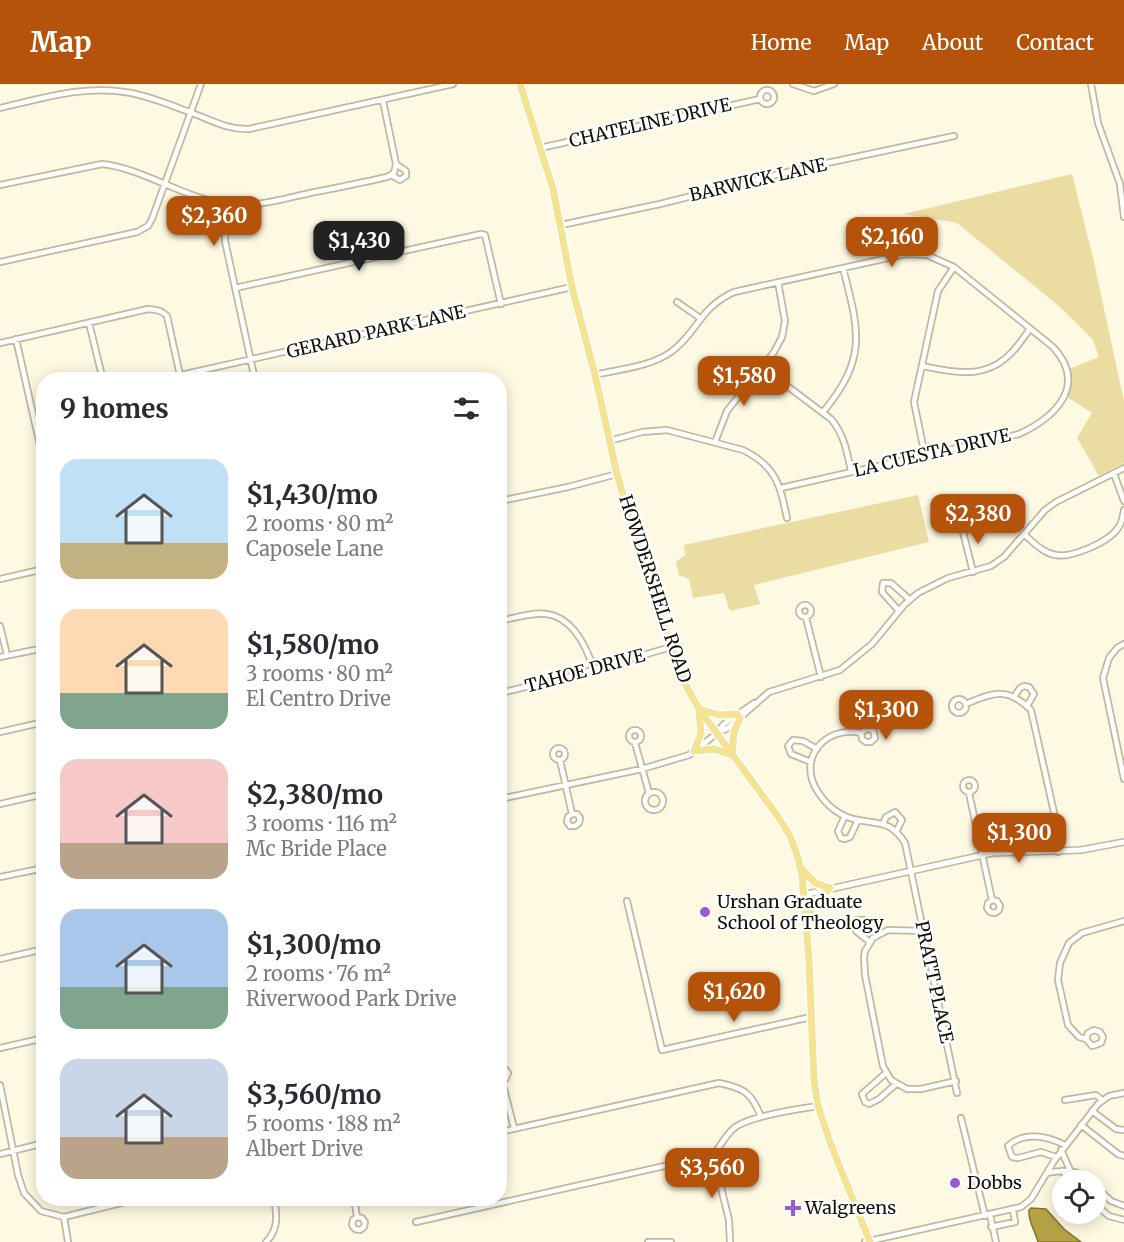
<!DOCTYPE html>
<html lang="en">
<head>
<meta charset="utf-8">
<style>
	:root { --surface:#fff; --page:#f2f2f3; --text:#2b2b33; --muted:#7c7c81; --accent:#b45309 }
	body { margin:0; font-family:Merriweather,serif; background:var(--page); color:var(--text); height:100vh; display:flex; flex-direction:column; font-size:22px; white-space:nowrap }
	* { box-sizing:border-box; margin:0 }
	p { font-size:20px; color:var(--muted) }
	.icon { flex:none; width:33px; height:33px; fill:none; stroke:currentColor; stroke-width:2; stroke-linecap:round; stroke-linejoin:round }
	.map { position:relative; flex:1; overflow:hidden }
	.drawer { position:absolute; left:36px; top:288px; width:471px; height:834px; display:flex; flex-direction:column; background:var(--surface); border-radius:24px; box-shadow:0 3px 15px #0003 }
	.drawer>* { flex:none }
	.fabs { position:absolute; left:1052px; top:1086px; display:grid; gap:12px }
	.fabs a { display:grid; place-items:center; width:54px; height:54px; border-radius:50%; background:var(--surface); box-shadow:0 3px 15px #0003; font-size:30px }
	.price { position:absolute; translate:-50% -51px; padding:0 14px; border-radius:12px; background:var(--accent); color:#fff; font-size:20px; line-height:39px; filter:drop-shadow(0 2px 3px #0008) }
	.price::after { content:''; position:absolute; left:50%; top:36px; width:18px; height:14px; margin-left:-9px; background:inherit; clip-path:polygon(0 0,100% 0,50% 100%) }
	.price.current { background:#222; color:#fff }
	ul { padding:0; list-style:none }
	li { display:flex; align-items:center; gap:18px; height:150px; padding:0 24px }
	li span { display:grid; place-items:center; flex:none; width:168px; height:120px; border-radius:18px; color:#555 }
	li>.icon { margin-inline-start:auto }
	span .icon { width:72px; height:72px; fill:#fffc; stroke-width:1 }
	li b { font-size:26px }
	h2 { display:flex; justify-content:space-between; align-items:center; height:72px; padding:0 24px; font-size:26px }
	header { display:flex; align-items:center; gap:36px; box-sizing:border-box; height:84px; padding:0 30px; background:var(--accent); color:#fff }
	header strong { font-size:28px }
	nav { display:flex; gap:33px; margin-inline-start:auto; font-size:21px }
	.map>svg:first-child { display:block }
</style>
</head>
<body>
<header>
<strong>Map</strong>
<nav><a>Home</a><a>Map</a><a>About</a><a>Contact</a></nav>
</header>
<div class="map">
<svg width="1124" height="1158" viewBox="0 0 1124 1158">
	<rect width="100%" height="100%" fill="#fef9e2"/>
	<path fill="#ebdda2" d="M1072,90L1093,174L1124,317V379L1099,392L1077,354L1092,329L1067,313L1071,298L1069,285L1099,273L1093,256L1060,223L957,139L904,130Z
		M918,411L929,458L754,501L760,520L730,527L724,509L693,514L689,495L679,491L676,478L685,471L684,461Z"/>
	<path fill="#b6a244" stroke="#847631" stroke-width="1.5" d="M1031,1124L1046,1125L1064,1145L1081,1158H1038C1035,1146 1028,1138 1029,1126Z"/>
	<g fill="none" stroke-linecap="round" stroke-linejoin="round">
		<g stroke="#bfb99d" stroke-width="8">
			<path id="minor" d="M793,0L814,7L834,0
				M1091,0L1098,39L1120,100L1124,133
				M760 13a7 7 0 1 1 14 0a7 7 0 1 1-14 0Z
				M0,24C43,14 87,0 131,9C152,13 173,22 192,29C211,36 228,46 249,45L453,0
				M540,64L760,15
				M391,91L400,96L406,92V87L396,80
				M0,101L102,80C139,84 175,108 211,117C248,126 274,117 310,109C336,104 361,99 387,93L394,89L396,80L383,17
				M227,120L225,157L255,296
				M561,141L660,120L799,85L954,52
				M0,178L137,148L148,142L152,135L201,0
				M235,204L481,150L485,151L501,220
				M677,218L700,234
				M89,239L103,296
				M16,255L44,379
				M0,259L148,225C157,226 161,226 167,232L181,296
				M922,282C952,288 984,296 1009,271C1017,264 1023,254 1030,245
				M762,283L831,335C844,350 847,368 851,387
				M181,291L572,203
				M595,291C619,285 650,283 671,268C698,248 699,224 734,208L906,170L927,171L954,183L1053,263C1088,301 1056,333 1019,350L781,404
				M823,328C868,274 859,247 843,184
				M609,357L642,348L667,346L743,366C776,382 780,401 787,434
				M715,358L727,327L774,268L782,253L785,237L778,198
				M925,372L914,318L938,207L954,183
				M1114,390L1124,417
				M500,417L568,403L617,390
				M952 434a7 7 0 1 1 14 0a7 7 0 1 1-14 0Z
				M961,440L973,488
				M1025,451C1034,459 1043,469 1056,471C1072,474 1109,458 1118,444C1122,439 1123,432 1124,426
				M0,495L44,485
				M799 527a6 6 0 1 1 12 0a6 6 0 1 1-12 0Z
				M899,527L882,508L883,499H891L910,516
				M806,534L821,593
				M500,537C514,534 531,528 547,530C573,534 587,564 594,586
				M0,542L7,571
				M1124,560L1117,564L1109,574L1103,594L1124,695
				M0,573L44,564
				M500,609L568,593L671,563
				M1014,613L1020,604L1024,602L1029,603L1034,610L1027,622
				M952 622a7 7 0 1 1 14 0a7 7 0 1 1-14 0Z
				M966,620C994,608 1008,603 1031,626L1057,742L1058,768
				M629 652a6 6 0 1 1 12 0a6 6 0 1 1-12 0Z
				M718,647L724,640L754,619
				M0,648L44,638
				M861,649L862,655L866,658H871L875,654L873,646L867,645L861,649C825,641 796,675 818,708C827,722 841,733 858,736C880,740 891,737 905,759L957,1009
				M635,659L649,709
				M553 670a6 6 0 1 1 12 0a6 6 0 1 1-12 0Z
				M560,676L572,730L568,733L567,738L570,742H575L579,739L580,734L577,730H572
				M811,678L791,670L788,662L793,656L803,657L817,665
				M963 702a6 6 0 1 1 12 0a6 6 0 1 1-12 0Z
				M645 717a9 9 0 1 1 18 0a9 9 0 1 1-18 0Z
				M969,709L992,816L988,819L987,824L990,828L995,829L999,826L1000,822L997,817L992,816
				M500,715L642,685L689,671L716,650L728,644L769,608L840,586L872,560L904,521L918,509L948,494L991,482L1004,473L1045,426L1056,418L1124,384
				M0,720L44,710
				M845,732L838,747L841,754L845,755L850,753L858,736
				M883,740L886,733L895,728L902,736L896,748
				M0,793L44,784
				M627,817L662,966L811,933
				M923,847L888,846L873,854L865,867L864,873L865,891L883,982L891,996L907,1005H921L956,997
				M870,858L856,847L854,839L857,836H865L879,850
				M0,875L44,865
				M1086,955L1088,949L1094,946L1100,948L1103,953L1101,959L1092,962L1086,955L1079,953L1068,941L1058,896L1060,879L1069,859L1082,849L1124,837
				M0,964L44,954
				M500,984L505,985L508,989L505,996H500
				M886,989L862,1010L865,1018L869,1020L879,1015L896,1000
				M502,997L514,1044
				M0,1001L18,1091L24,1109L41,1127L64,1133L141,1114
				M1065,1016L1096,1011L1102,1016
				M1092,1027L1116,1045L1124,1046
				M961,1034L985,1132
				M1081,1041L1118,1070L1124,1072
				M500,1048L719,999C744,1004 752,1009 761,1033
				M1061,1066L1070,1086
				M0,1070L44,1059
				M713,1071L729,1136L730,1158
				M1056,1073L1041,1068L1018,1074L1012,1073L1008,1062C1024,1047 1047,1052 1065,1061
				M1062,1087L1071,1096
				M1047,1089C1064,1086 1076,1085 1090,1096
				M1095,1102L1111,1117L1124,1122
				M354,1114L357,1133L353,1136L352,1141L355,1145L360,1146L364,1143L365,1138L362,1134L357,1133
				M1095,1120L1109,1132L1124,1136
				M990,1131L996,1158
				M64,1133L68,1158
				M416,1138L713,1071C720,1063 725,1052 733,1045C747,1032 798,1025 818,1022
				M991,1143L1015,1138L1013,1126
				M266,1158C279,1145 277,1131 274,1114
				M648,1158H671
				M865,1158L1021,1123L1031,1115L1054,1077L1098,1020L1109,1012L1124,1009"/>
		</g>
		<g stroke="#bfb99d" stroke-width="8">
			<path id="tertiary" d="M803,811L992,769L1081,766L1124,758"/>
		</g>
		<g stroke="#fff" stroke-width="10">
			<path id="primary" d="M520,0L553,105L572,203L595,291L617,390L635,453L671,563L685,600L699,625L779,734L790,752L798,774L802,792L809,877L814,996L818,1022L831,1061L870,1158
				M699,625L719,631L737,630
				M694,667L701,649L699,627
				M694,667L714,665L732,671
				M732,671L734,648L740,634
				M801,784L815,799L830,804
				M806,836L817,817L830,804"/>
		</g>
		<use href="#minor" stroke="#fff" stroke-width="4.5"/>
		<use href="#tertiary" stroke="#fff" stroke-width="5"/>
		<use href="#primary" stroke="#f4e392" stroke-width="7"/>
	</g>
	<g fill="#9a5ad0" stroke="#fff" stroke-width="2">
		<circle cx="705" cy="828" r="6"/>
		<circle cx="955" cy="1099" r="6"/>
		<path d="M790 1115h6v6h6v6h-6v6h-6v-6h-6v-6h6z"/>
	</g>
	<g text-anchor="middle" stroke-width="5" stroke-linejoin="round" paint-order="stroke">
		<g font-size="18" fill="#110f06" stroke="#fff">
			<text transform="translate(650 39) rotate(-13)" y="6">CHATELINE DRIVE</text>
			<text transform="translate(758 96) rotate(-13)" y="6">BARWICK LANE</text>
			<text transform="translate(376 248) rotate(-13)" y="6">GERARD PARK LANE</text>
			<text transform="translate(932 369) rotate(-13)" y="6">LA CUESTA DRIVE</text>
			<text transform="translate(655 505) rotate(72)" y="6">HOWDERSHELL ROAD</text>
			<text transform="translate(585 587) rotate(-15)" y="6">TAHOE DRIVE</text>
			<text transform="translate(934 898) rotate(78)" y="6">PRATT PLACE</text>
		</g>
		<g font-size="18" fill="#110f06" stroke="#fff" text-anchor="start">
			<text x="717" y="824">Urshan Graduate<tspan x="717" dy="21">School of Theology</tspan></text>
			<text x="967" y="1105">Dobbs</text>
			<text x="805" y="1130">Walgreens</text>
		</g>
	</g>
</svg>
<div class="fabs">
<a><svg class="icon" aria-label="locate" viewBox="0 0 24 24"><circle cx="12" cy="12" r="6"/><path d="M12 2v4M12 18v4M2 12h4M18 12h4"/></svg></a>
</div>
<b class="price" style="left:214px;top:163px">$2,360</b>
<b class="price" style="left:892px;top:184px">$2,160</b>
<b class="price current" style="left:359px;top:188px">$1,430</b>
<b class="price" style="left:744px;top:323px">$1,580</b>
<b class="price" style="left:978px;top:461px">$2,380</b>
<b class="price" style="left:886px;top:657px">$1,300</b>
<b class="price" style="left:1019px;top:780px">$1,300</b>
<b class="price" style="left:734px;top:939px">$1,620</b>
<b class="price" style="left:712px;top:1115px">$3,560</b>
<section class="drawer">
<h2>9 homes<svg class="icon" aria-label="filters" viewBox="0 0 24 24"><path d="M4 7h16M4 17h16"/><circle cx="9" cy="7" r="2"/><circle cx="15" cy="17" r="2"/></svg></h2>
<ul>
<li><span style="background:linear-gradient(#bfe0f5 70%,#c2b280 0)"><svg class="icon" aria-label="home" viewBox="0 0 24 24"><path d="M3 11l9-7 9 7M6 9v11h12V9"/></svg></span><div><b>$1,430/mo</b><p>2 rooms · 80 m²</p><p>Caposele Lane</p></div></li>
<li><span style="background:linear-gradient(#ffd9b3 70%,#7fa58c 0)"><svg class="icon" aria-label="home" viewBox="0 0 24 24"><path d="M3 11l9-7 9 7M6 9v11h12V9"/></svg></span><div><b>$1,580/mo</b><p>3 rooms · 80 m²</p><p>El Centro Drive</p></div></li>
<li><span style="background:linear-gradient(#f6c9c9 70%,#b9a48a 0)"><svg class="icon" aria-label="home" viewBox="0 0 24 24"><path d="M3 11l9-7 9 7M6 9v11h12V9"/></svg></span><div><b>$2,380/mo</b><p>3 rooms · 116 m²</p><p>Mc Bride Place</p></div></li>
<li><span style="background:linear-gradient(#a9c7e8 65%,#7fa58c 0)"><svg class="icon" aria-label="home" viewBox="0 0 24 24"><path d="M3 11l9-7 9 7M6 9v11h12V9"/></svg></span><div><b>$1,300/mo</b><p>2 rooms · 76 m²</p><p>Riverwood Park Drive</p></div></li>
<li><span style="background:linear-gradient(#c9d6e8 65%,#b9a48a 0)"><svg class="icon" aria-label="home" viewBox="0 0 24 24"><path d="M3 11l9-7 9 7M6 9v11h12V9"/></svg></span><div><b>$3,560/mo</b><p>5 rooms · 188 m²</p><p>Albert Drive</p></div></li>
</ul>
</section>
</div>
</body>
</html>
